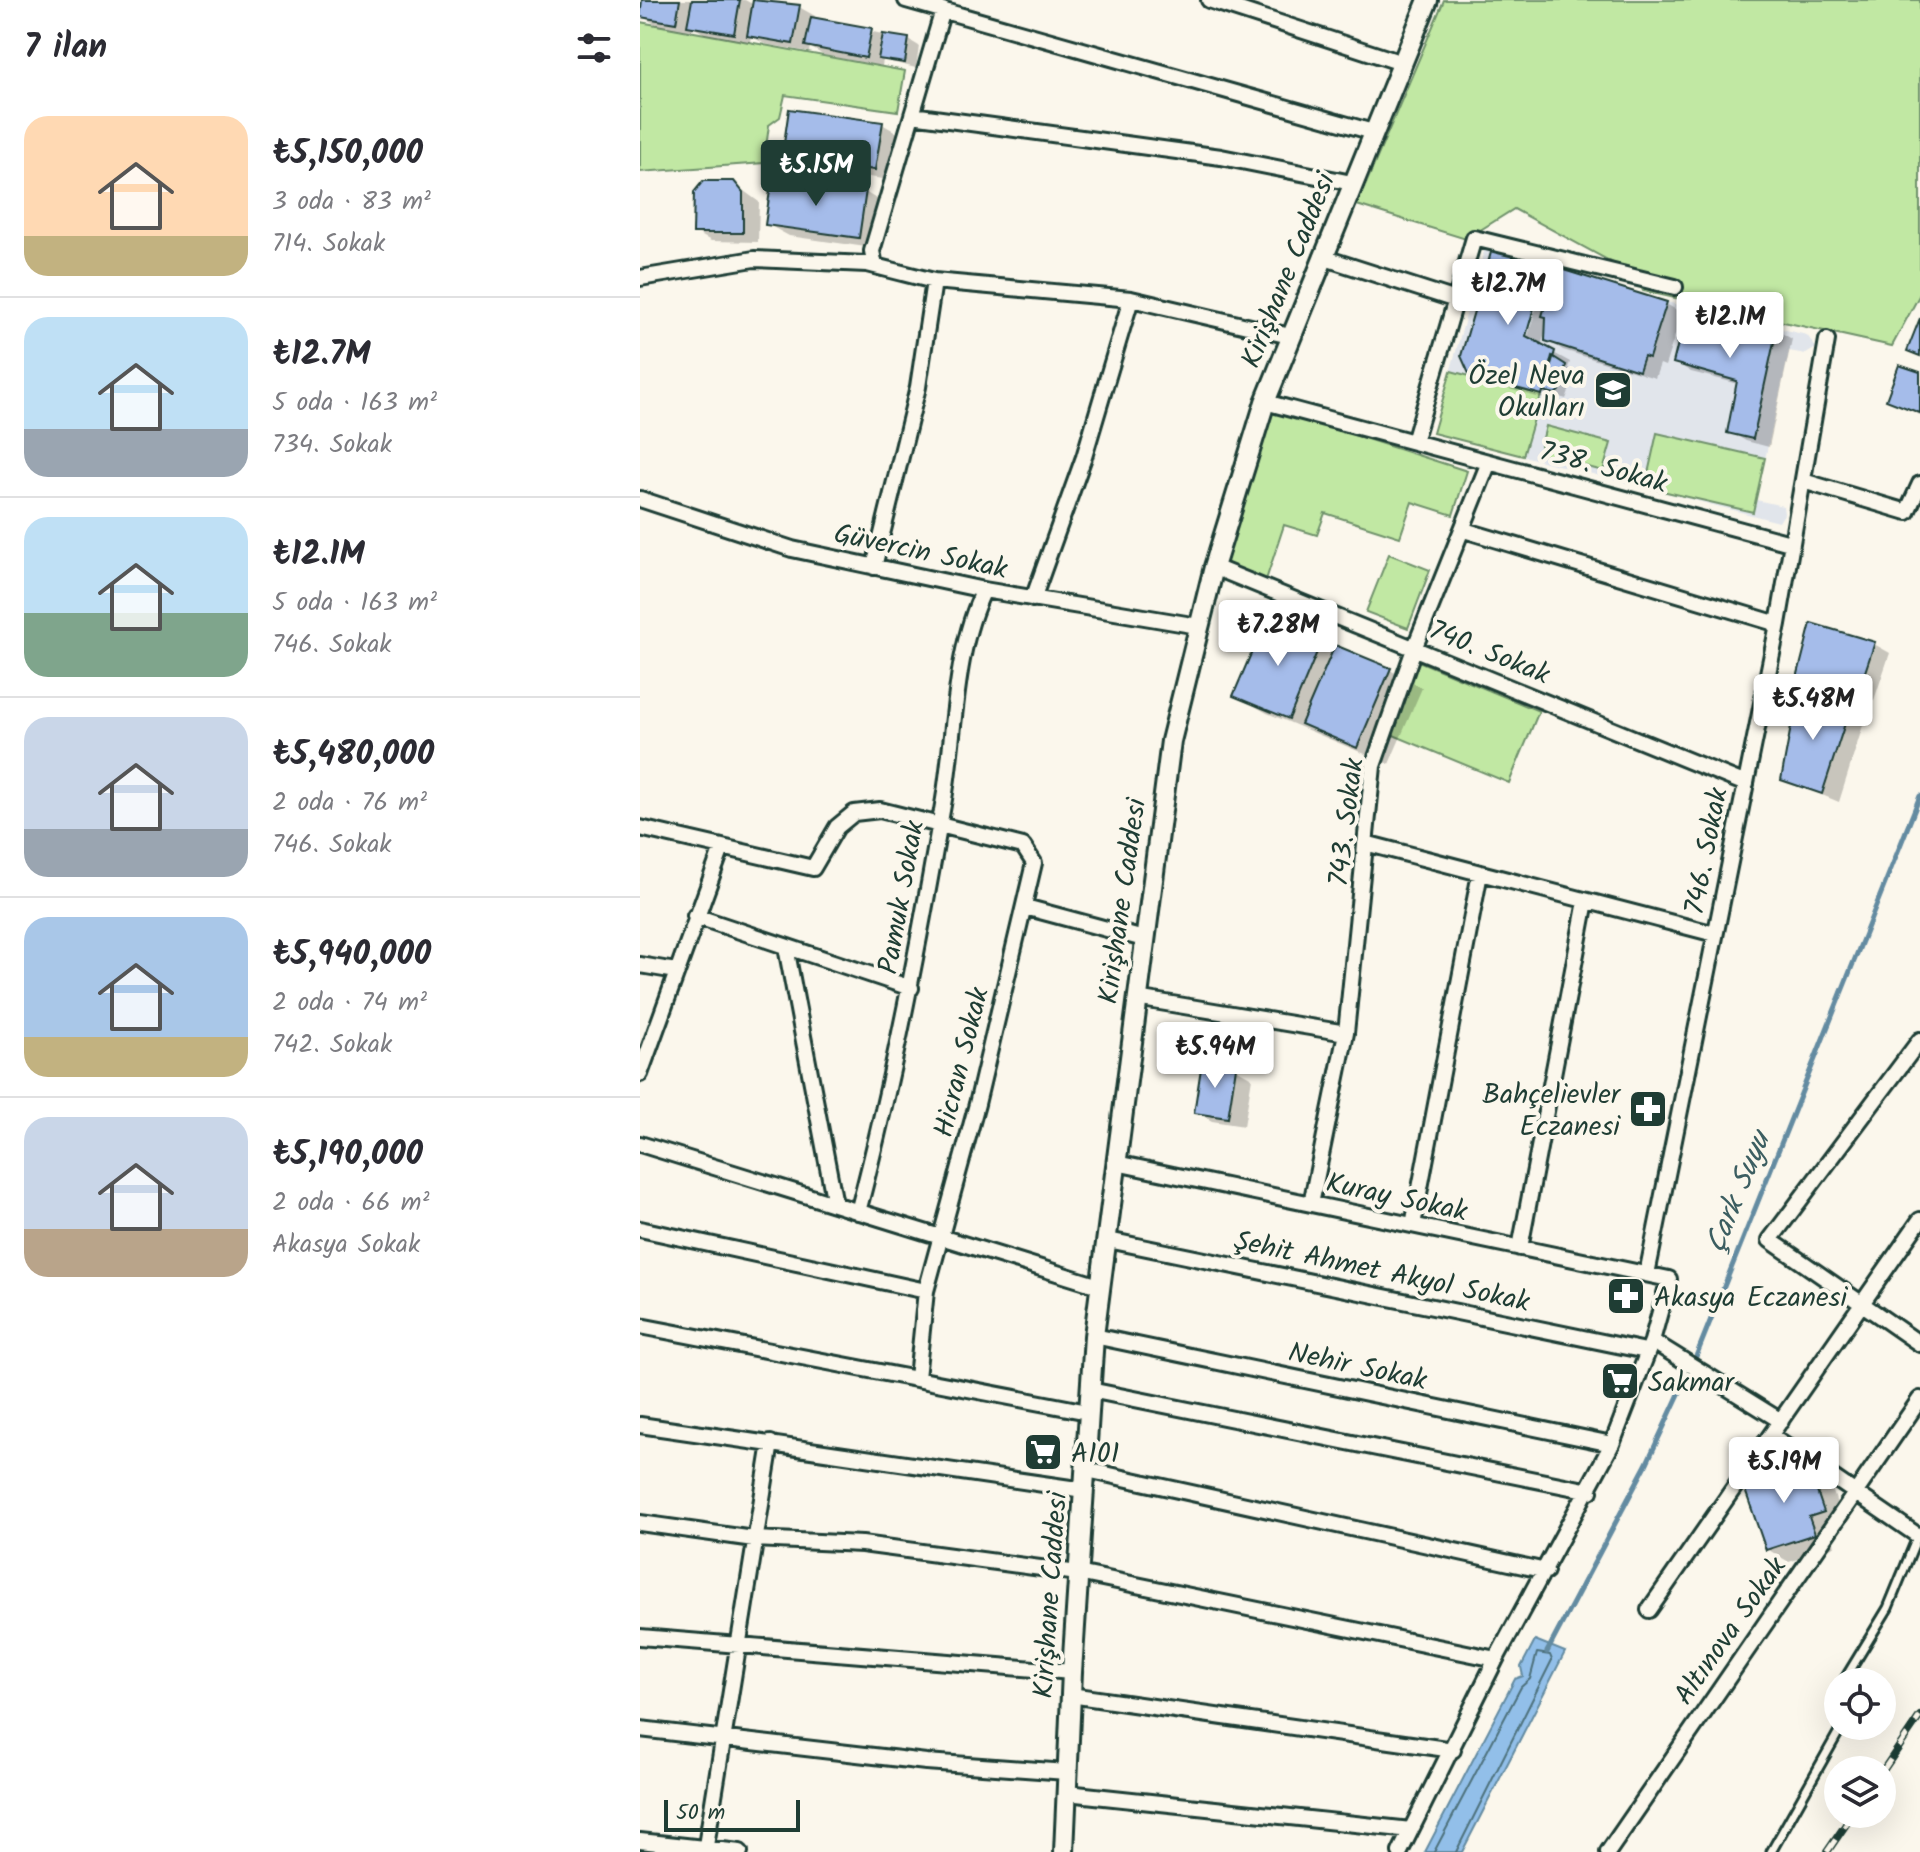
<!DOCTYPE html>
<html lang="tr">
<head>
<meta charset="utf-8">
<style>
	:root { --surface:#fff; --page:#f7f7f7; --text:#2b2b33; --muted:#7c7c81; --line:#e1e1e2; --accent:#1f3d34 }
	body { margin:0; font-family:Kalam,sans-serif; background:var(--page); color:var(--text); height:100vh; display:flex; flex-direction:column; font-size:30px; white-space:nowrap }
	* { box-sizing:border-box; margin:0 }
	p { font-size:26px; color:var(--muted) }
	.icon { flex:none; width:44px; height:44px; fill:none; stroke:currentColor; stroke-width:2; stroke-linecap:round; stroke-linejoin:round }
	.map { position:relative; flex:1; overflow:hidden }
	.drawer { display:flex; flex-direction:column; background:var(--surface); width:640px }
	.drawer>* { flex:none }
	.buttons { position:absolute; left:1184px; top:1668px; display:grid; gap:16px }
	.buttons a { display:grid; place-items:center; width:72px; height:72px; border-radius:50%; background:var(--surface); box-shadow:0 8px 32px #0002; font-size:40px }
	.scale { position:absolute; left:24px; bottom:20px; width:136px; box-sizing:border-box; padding-left:8px; border:4px solid #1f3d34; border-top:0; font-size:22px; line-height:28px; white-space:nowrap; color:#1f3d34; -webkit-text-stroke:6px #fbf7ec; paint-order:stroke }
	.price { position:absolute; translate:-50% -68px; padding:0 18px; border-radius:8px; background:#fff; color:#222; font-size:26px; line-height:52px; filter:drop-shadow(0 2px 4px #0008) }
	.price::after { content:''; position:absolute; left:50%; top:48px; width:24px; height:18px; margin-left:-12px; background:inherit; clip-path:polygon(0 0,100% 0,50% 100%) }
	.price.active { background:var(--accent); color:#fff }
	ul { padding:0; list-style:none }
	li { display:flex; align-items:center; gap:24px; height:200px; padding:0 24px }
	li+li { border-top:2px solid var(--line) }
	li span { display:grid; place-items:center; flex:none; width:224px; height:160px; border-radius:24px; color:#555 }
	li>.icon { margin-inline-start:auto }
	span .icon { width:96px; height:96px; fill:#fffc; stroke-width:1 }
	li b { font-size:34px }
	h2 { display:flex; justify-content:space-between; align-items:center; height:96px; padding:0 24px; font-size:34px }
	main { display:flex; flex:1; min-height:0 }
	.map>svg:first-child { display:block }
</style>
</head>
<body>
<main>
<section class="drawer">
<h2>7 ilan<svg class="icon" aria-label="filters" viewBox="0 0 24 24"><path d="M4 7h16M4 17h16"/><circle cx="9" cy="7" r="2"/><circle cx="15" cy="17" r="2"/></svg></h2>
<ul>
<li><span style="background:linear-gradient(#ffd9b3 75%,#c2b280 0)"><svg class="icon" aria-label="home" viewBox="0 0 24 24"><path d="M3 11l9-7 9 7M6 9v11h12V9"/></svg></span><div><b>₺5,150,000</b><p>3 oda · 83 m²</p><p>714. Sokak</p></div></li>
<li><span style="background:linear-gradient(#bfe0f5 70%,#9aa5b1 0)"><svg class="icon" aria-label="home" viewBox="0 0 24 24"><path d="M3 11l9-7 9 7M6 9v11h12V9"/></svg></span><div><b>₺12.7M</b><p>5 oda · 163 m²</p><p>734. Sokak</p></div></li>
<li><span style="background:linear-gradient(#bfe0f5 60%,#7fa58c 0)"><svg class="icon" aria-label="home" viewBox="0 0 24 24"><path d="M3 11l9-7 9 7M6 9v11h12V9"/></svg></span><div><b>₺12.1M</b><p>5 oda · 163 m²</p><p>746. Sokak</p></div></li>
<li><span style="background:linear-gradient(#c9d6e8 70%,#9aa5b1 0)"><svg class="icon" aria-label="home" viewBox="0 0 24 24"><path d="M3 11l9-7 9 7M6 9v11h12V9"/></svg></span><div><b>₺5,480,000</b><p>2 oda · 76 m²</p><p>746. Sokak</p></div></li>
<li><span style="background:linear-gradient(#a9c7e8 75%,#c2b280 0)"><svg class="icon" aria-label="home" viewBox="0 0 24 24"><path d="M3 11l9-7 9 7M6 9v11h12V9"/></svg></span><div><b>₺5,940,000</b><p>2 oda · 74 m²</p><p>742. Sokak</p></div></li>
<li><span style="background:linear-gradient(#c9d6e8 70%,#b9a48a 0)"><svg class="icon" aria-label="home" viewBox="0 0 24 24"><path d="M3 11l9-7 9 7M6 9v11h12V9"/></svg></span><div><b>₺5,190,000</b><p>2 oda · 66 m²</p><p>Akasya Sokak</p></div></li>
</ul>
</section>
<div class="map">
<svg width="1280" height="1852" viewBox="0 0 1280 1852">
	<rect width="100%" height="100%" fill="#fbf7ec"/>
	<filter id="ink" filterUnits="userSpaceOnUse"><feTurbulence type="fractalNoise" baseFrequency=".0125" numOctaves="2"/><feDisplacementMap in="SourceGraphic" scale="16" xChannelSelector="R" yChannelSelector="G"/><feConvolveMatrix kernelMatrix="1 2 1 2 8 2 1 2 1" color-interpolation-filters="sRGB"/></filter>
	<g filter="url(#ink)">
		<path fill="#e1e5eb" d="M845,248L1027,302L1167,335L1176,348L1166,354L1149,351L1116,500L1143,506L1144,514L1139,522L793,433Z"/>
		<path fill="#c1e8a3" stroke="#70926c" stroke-width="2" d="M804,0H1280V294L1252,346L1003,291L997,276L874,209L826,239L717,205Z
			M0,22L265,71L258,111L145,95L140,117L129,125L124,163L0,172Z
			M811,371L901,395L883,456L793,433Z
			M630,408L827,471L813,515L772,502L760,537L685,513L677,535L644,525L625,583L579,569Z
			M906,426L971,443L963,471L899,454Z
			M1017,433L1125,458L1113,512L1005,487Z
			M749,554L790,570L768,628L726,612Z
			M776,660L899,711L869,783L746,732Z"/>
		<path fill="#92bfe9" stroke="#648ba1" stroke-width="2" d="M895,1640L925,1652L822,1852H785L875,1679L883,1676L881,1667Z"/>
		<path fill="#0003" d="M4,0H105L114,5L115,0H120L159,7L175,16V19L269,40L279,46L276,68L243,60L242,66L183,55L170,47L169,52L125,44L111,36L110,42L65,34L53,27L52,31L17,25L1,16Z
			M242,124L263,136L257,181L166,168L144,155Z
			M93,183L119,202L118,242L71,241L55,232Z
			M225,192L246,205L240,249L149,236L127,224Z
			M853,252L906,268L881,345L885,346L908,269L1026,304L1042,313L1025,366L1020,364L1015,378L923,350L907,340L906,330L901,346L930,362L928,368L936,373L926,399L920,397L918,403L844,382L912,399L913,396L843,377V381L832,375Z
			M1136,330L1152,339L1129,447L1106,441L1090,432L1099,384L1051,372L1035,362Z
			M1280,374V415L1248,399Z
			M628,619L750,670L782,688L749,764L627,713L595,695Z
			M1234,644L1250,653L1234,700L1176,686L1160,677Z
			M1209,710L1225,719L1199,802L1143,779Z
			M596,1069L612,1078L604,1126L572,1121L556,1112Z
			M1167,1465L1188,1477L1204,1524L1190,1529L1195,1546L1149,1562L1127,1549Z"/>
		<g fill="none" stroke-linecap="round" stroke-linejoin="round">
			<path stroke="#4d717c" stroke-width="2" d="M794,1852L881,1687L890,1679L897,1653L910,1655L912,1660L816,1852"/>
			<path stroke="#648ba1" stroke-width="5" d="M907,1652L1006,1465L1053,1364L1280,796"/>
		</g>
		<path fill="#a5bcea" stroke="#1f3d34" stroke-width="2" d="M2,0H40L36,23L0,17Z
			M52,0H100L94,34L47,26Z
			M113,0L160,5L153,44L107,36Z
			M171,17L232,28L226,58L165,46Z
			M243,34L269,38L265,63L238,59Z
			M149,109L243,122L235,170L142,157Z
			M132,177L226,190L219,238L125,225Z
			M63,181H94L103,192V233H53L54,192Z
			M852,249L906,266L886,336L915,351L902,395L830,376L821,356Z
			M917,268L1027,302L1009,358L1004,356L999,371L905,341L906,317L902,316Z
			M1047,307L1137,328L1113,439L1087,433L1097,381L1033,363Z
			M1280,318V356L1267,351Z
			M912,356L926,365L920,390L915,394L903,391Z
			M1259,365L1280,372V413L1246,400Z
			M627,616L682,640L649,719L593,696Z
			M1171,623L1235,642L1218,693L1157,678Z
			M695,645L751,668L717,748L661,724Z
			M1157,694L1210,708L1182,794L1141,780Z
			M562,1062L596,1067L588,1118L554,1113Z
			M1167,1462L1184,1512L1169,1517L1175,1534L1126,1550L1103,1484Z"/>
		<g fill="none" stroke-linecap="round" stroke-linejoin="round">
			<g stroke="#1f3d34" stroke-width="13">
				<path id="service" d="M1203,1682L1248,1608L1278,1535
					M1198,1690V1694
					M1131,1852L1202,1726"/>
			</g>
			<g stroke="#1f3d34" stroke-width="20">
				<path id="minor" d="M266,0L733,132
					M569,0L762,63
					M272,115L581,157L712,183
					M682,257L816,300
					M235,266L232,251L303,10
					M0,278L114,259L227,264L294,281L491,299L650,336
					M625,402L1150,543
					M774,442L834,238L1035,287
					M1163,481L1267,512L1280,484
					M0,499L152,549L344,590L558,626
					M824,530L1138,624
					M234,567L278,387L294,281
					M574,567L1106,784
					M393,599L444,457L491,299
					M0,828L173,868L197,827L214,813L240,810L383,846L394,863L337,1104L286,1291L277,1378
					M725,843L1075,934
					M385,907L504,939
					M55,916L271,988
					M146,947L195,1204
					M0,965L36,971
					M496,998L706,1033
					M1280,1040L1130,1240L1280,1344
					M0,1074L82,848
					M0,1144L459,1286
					M476,1163L1029,1279L1012,1341L972,1444L856,1659L760,1852
					M671,1204L706,1033L733,766L774,649L849,462
					M218,1212C254,1075 280,938 304,799C315,734 314,649 344,590
					M773,1225L840,873
					M0,1229L286,1291
					M468,1240L1006,1351
					M880,1248L946,901
					M1007,1274L1138,624L1187,340
					M0,1326L448,1412
					M454,1336L972,1444
					M1012,1341L1141,1421
					M450,1390L950,1491
					M0,1425L444,1490
					M1131,1435L1277,1535
					M447,1470L906,1571
					M0,1523L114,1539L222,1544L438,1573L856,1659
					M1009,1610L1280,1220
					M0,1637L432,1672
					M430,1695L813,1750
					M0,1729L286,1762L427,1772
					M427,1793L771,1830
					M0,1841L100,1852
					M65,1852L131,1443
					M968,1852L1280,1399"/>
			</g>
			<g stroke="#1f3d34" stroke-width="24">
				<path id="tertiary" d="M424,1852L432,1672L454,1336L531,741L574,567L625,402L788,0"/>
			</g>
			<use href="#service" stroke="#fbf7ec" stroke-width="7"/>
			<use href="#minor" stroke="#fbf7ec" stroke-width="14"/>
			<use href="#tertiary" stroke="#fbf7ec" stroke-width="18"/>
			<g stroke="#1f3d34" stroke-width="8">
				<path id="rail" d="M1242,1772L1280,1716
					M1187,1852L1213,1814"/>
			</g>
			<use href="#rail" stroke="#fbf7ec" stroke-width="5" stroke-dasharray="15" stroke-linecap="butt"/>
		</g>
	</g>
	<defs>
		<g id="school-square" transform="scale(2)"><rect x="-9" y="-9" width="18" height="18" rx="4" fill="#1f3d34" stroke="#fbf7ec"/><path d="M0-5L7-2L0 1L-7-2ZM-4 1L0 2.5L4 1V4Q0 6-4 4Z" fill="#fff"/></g>
		<g id="pharmacy-square" transform="scale(2)"><rect x="-9" y="-9" width="18" height="18" rx="4" fill="#1f3d34" stroke="#fbf7ec"/><path d="M-2-6h4v4h4v4h-4v4h-4v-4h-4v-4h4Z" fill="#fff"/></g>
		<g id="supermarket-square" transform="scale(2)"><rect x="-9" y="-9" width="18" height="18" rx="4" fill="#1f3d34" stroke="#fbf7ec"/><path d="M-6-5.5h2.5l.6 2H6L4.5 2H-2.5L-4.4-4H-6ZM-1.5 3.2a1.3 1.3 0 1 0 .1 0ZM3 3.2a1.3 1.3 0 1 0 .1 0Z" fill="#fff"/></g>
	</defs>
	<g fill-rule="evenodd">
		<use href="#school-square" x="973" y="390"/>
		<use href="#pharmacy-square" x="1008" y="1109"/>
		<use href="#pharmacy-square" x="986" y="1296"/>
		<use href="#supermarket-square" x="980" y="1381"/>
		<use href="#supermarket-square" x="403" y="1452"/>
	</g>
	<g text-anchor="middle" stroke-width="8" stroke-linejoin="round" paint-order="stroke">
		<g font-size="28" fill="#1f3d34" stroke="#fbf7ec">
			<text transform="translate(647 270) rotate(-68)" y="10">Kirişhane Caddesi</text>
			<text transform="translate(964 466) rotate(15)" y="10">738. Sokak</text>
			<text transform="translate(281 550) rotate(12)" y="10">Güvercin Sokak</text>
			<text transform="translate(850 651) rotate(22)" y="10">740. Sokak</text>
			<text transform="translate(705 822) rotate(-83)" y="10">743. Sokak</text>
			<text transform="translate(1065 851) rotate(-79)" y="10">746. Sokak</text>
			<text transform="translate(260 897) rotate(-80)" y="10">Pamuk Sokak</text>
			<text transform="translate(481 901) rotate(-82)" y="10">Kirişhane Caddesi</text>
			<text transform="translate(320 1062) rotate(-76)" y="10">Hicran Sokak</text>
			<text transform="translate(757 1196) rotate(12)" y="10">Kuray Sokak</text>
			<text transform="translate(742 1270) rotate(12)" y="10">Şehit Ahmet Akyol Sokak</text>
			<text transform="translate(718 1365) rotate(12)" y="10">Nehir Sokak</text>
			<text transform="translate(409 1595) rotate(-86)" y="10">Kirişhane Caddesi</text>
			<text transform="translate(1089 1630) rotate(-55)" y="10">Altınova Sokak</text>
		</g>
		<g font-size="28" fill="#1f3d34" stroke="#fbf7ec" text-anchor="start">
			<text x="945" y="384" text-anchor="end">Özel Neva<tspan x="945" dy="32">Okulları</tspan></text>
			<text x="980" y="1103" text-anchor="end">Bahçelievler<tspan x="980" dy="32">Eczanesi</tspan></text>
			<text x="1014" y="1306">Akasya Eczanesi</text>
			<text x="1008" y="1391">Sakmar</text>
			<text x="431" y="1462">A101</text>
		</g>
		<g font-size="30" font-style="italic" fill="#3c5e61" stroke="#fbf7ec">
			<text transform="translate(1097 1192) rotate(-68)" y="10">Çark Suyu</text>
		</g>
	</g>
</svg>
<div class="buttons">
<a><svg class="icon" aria-label="locate" viewBox="0 0 24 24"><circle cx="12" cy="12" r="6"/><path d="M12 2v4M12 18v4M2 12h4M18 12h4"/></svg></a>
<a><svg class="icon" aria-label="layers" viewBox="0 0 24 24"><path d="M12 4l9 5-9 5-9-5zM3 14l9 5 9-5"/></svg></a>
</div>
<div class="scale">50 m</div>
<b class="price active" style="left:176px;top:208px">₺5.15M</b>
<b class="price" style="left:868px;top:327px">₺12.7M</b>
<b class="price" style="left:1090px;top:360px">₺12.1M</b>
<b class="price" style="left:638px;top:668px">₺7.28M</b>
<b class="price" style="left:1173px;top:742px">₺5.48M</b>
<b class="price" style="left:575px;top:1090px">₺5.94M</b>
<b class="price" style="left:1144px;top:1505px">₺5.19M</b>
</div>
</main>
</body>
</html>
